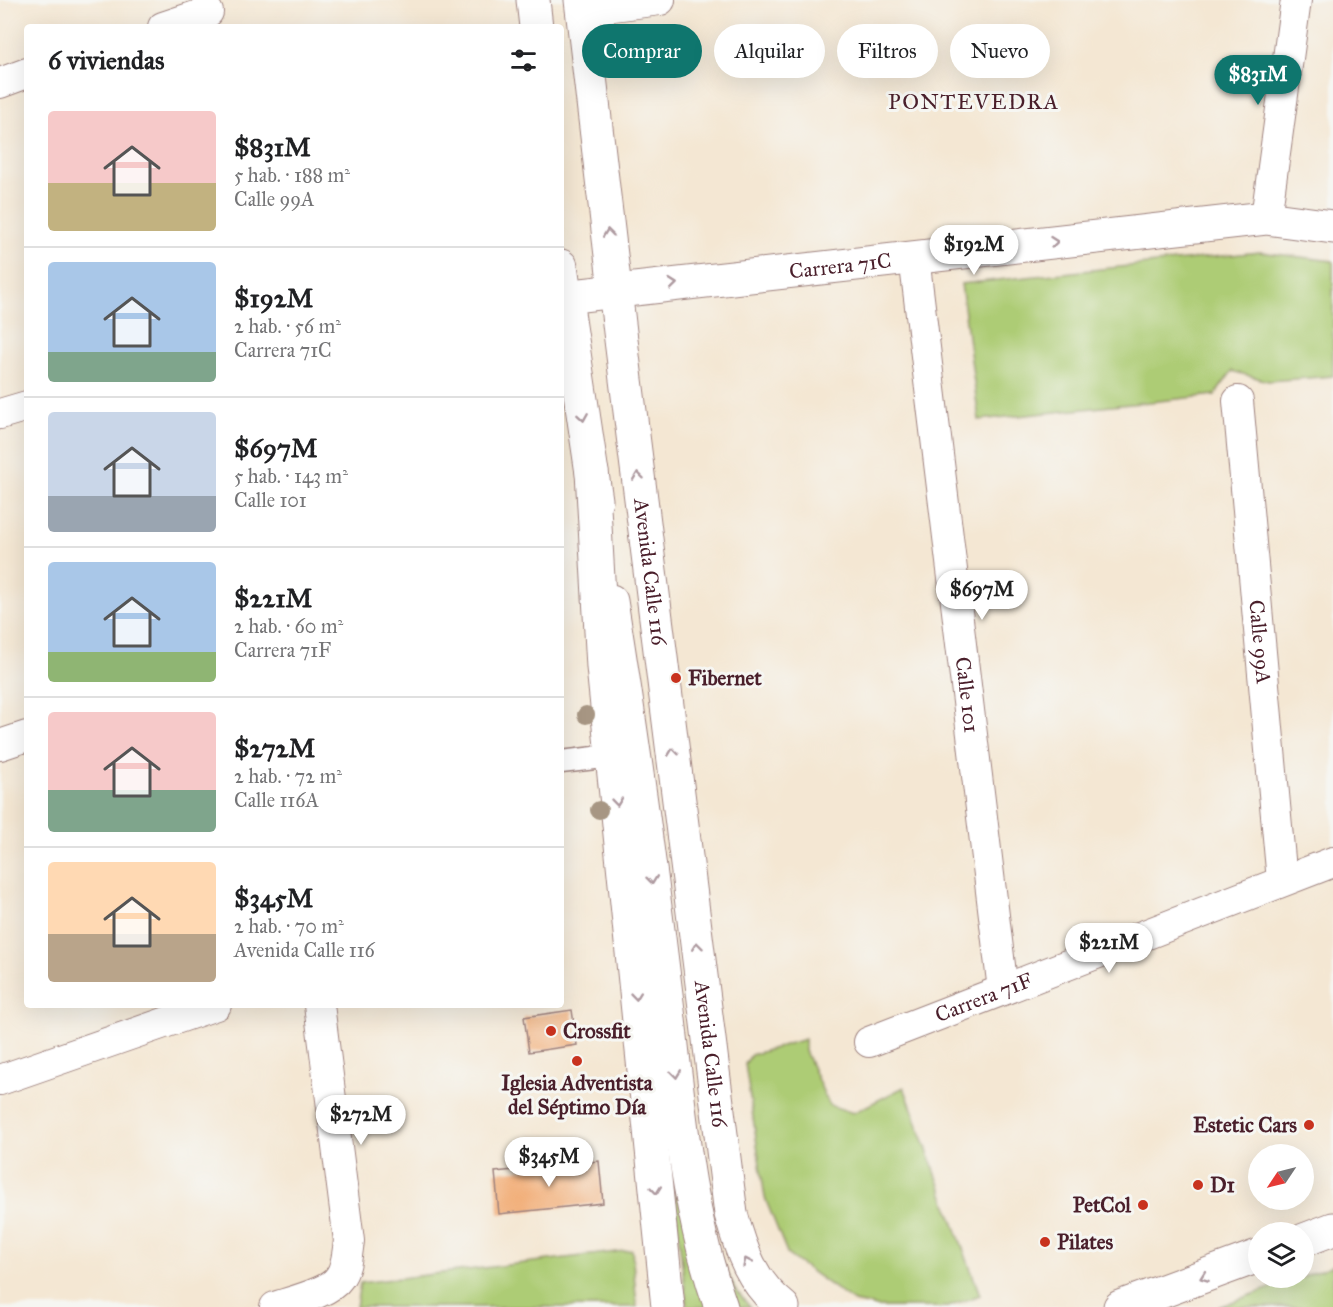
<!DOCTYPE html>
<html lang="es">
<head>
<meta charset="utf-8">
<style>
	:root { --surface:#fff; --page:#f6f6f6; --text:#202124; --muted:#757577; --line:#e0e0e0; --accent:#0f766e }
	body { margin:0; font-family:"IM FELL Great Primer",serif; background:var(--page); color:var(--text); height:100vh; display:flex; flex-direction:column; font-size:22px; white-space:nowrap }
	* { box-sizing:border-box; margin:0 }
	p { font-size:20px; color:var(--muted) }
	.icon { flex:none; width:33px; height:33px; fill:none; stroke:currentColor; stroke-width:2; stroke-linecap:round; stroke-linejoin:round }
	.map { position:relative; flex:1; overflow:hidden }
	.sheet { position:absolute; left:24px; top:24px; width:540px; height:984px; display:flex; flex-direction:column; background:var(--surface); border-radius:6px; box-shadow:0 6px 24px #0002 }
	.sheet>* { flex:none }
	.guide { position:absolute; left:582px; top:24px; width:570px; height:54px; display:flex; gap:12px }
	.needle { width:39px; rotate:235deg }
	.buttons { position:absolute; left:1248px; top:1144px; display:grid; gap:12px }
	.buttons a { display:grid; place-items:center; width:66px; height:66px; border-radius:50%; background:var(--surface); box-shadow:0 6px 24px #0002; font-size:30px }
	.price { position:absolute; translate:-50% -51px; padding:0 14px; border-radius:21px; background:#fff; color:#222; font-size:20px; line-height:39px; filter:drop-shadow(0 2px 3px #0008) }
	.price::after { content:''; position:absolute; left:50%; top:36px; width:18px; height:14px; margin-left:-9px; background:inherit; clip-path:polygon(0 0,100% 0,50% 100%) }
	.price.selected { background:var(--accent); color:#fff }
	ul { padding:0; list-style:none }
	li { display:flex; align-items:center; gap:18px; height:150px; padding:0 24px }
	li+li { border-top:2px solid var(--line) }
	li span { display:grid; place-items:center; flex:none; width:168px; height:120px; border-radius:6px; color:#555 }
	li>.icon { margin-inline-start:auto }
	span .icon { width:72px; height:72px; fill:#fffc; stroke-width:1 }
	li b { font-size:26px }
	h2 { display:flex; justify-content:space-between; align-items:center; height:72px; padding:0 24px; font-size:26px }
	.tag { padding:0 21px; border-radius:27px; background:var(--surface); box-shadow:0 6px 24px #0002; font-size:21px; line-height:54px }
	.tag.selected { background:var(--accent); color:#fff }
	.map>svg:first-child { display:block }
</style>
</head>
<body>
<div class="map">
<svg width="1333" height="1307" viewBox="0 0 1333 1307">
	<rect width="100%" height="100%" fill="#f6f6f2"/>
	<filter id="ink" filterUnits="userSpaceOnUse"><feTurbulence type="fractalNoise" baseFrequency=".0167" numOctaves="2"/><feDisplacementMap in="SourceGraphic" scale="12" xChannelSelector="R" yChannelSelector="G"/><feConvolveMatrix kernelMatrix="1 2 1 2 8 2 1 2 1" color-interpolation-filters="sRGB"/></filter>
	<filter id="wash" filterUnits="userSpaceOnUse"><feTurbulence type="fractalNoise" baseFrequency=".008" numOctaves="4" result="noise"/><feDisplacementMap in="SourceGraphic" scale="24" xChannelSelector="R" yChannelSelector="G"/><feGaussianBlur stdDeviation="1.35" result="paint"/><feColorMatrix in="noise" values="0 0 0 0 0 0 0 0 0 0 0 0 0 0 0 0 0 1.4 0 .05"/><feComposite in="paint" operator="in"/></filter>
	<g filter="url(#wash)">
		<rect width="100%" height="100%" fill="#f4e7d3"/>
		<path fill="#adcc74" stroke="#7c7650" stroke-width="1.5" d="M1259,252L1333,261V376L1268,381L1232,371L1215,395L979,420L961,284Z
			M805,1039V1051L829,1105L853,1113L904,1087L980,1295L948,1307H877L854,1302L788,1255L765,1198L745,1064L751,1055Z
			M668,1144L735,1289L750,1307H687Z
			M632,1250L637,1307H356L360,1283Z
			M1333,1265V1307H1218L1298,1278H1304V1276Z"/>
		<g id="blocks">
			<path fill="#f2ae78" d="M572,1010L577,1045L529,1052L524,1017Z
				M599,1161L603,1203L499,1214L495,1172Z"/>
		</g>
	</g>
	<g filter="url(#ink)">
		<use href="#blocks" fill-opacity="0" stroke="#9f837f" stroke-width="1.5"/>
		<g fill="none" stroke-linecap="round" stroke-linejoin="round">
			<g stroke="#9f837f" stroke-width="25">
				<path id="pedestrian" d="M561,762L612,756"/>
			</g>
			<g stroke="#9f837f" stroke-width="32">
				<g id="minor">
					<path d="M582,10L660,0"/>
					<path d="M163,27L208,12"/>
					<path d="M0,83L27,73"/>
					<path d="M1266,218L1296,0"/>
					<path id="s1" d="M914,257L1003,990"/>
					<path id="s2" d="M1238,401L1282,881"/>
					<path d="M0,414L27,406"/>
					<path d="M0,745L27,736"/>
					<path id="s3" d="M869,1042L1333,862"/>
					<path d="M0,1080L216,1005"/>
					<path d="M275,1307C292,1301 329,1293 339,1278C347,1268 347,1253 349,1241L319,1005"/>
				</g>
			</g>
			<g stroke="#9f837f" stroke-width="35">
				<g id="tertiary">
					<path id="s4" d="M564,297L1266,218L1333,227"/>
				</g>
			</g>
			<g stroke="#9f837f" stroke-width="35">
				<g id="primary">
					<path d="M533,0L536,27"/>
					<path id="s5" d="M581,0L620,332L731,1214C741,1251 752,1283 783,1307"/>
					<path d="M561,266L596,500"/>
					<path d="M611,601C632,732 650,863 666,994C679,1099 685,1206 721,1307"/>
				</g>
			</g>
			<g stroke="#9f837f" stroke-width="35">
				<path id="trunk" d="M592,472L603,667L668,1307
					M1304,1240L1333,1229
					M1120,1307L1258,1256"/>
			</g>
			<use href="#pedestrian" stroke="#fff" stroke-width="22"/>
			<use href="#minor" stroke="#fff" stroke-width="30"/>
			<use href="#tertiary" stroke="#fff" stroke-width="33"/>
			<use href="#primary" stroke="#fff" stroke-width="33"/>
			<use href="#trunk" stroke="#fff" stroke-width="33"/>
		</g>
		<g fill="#a79683">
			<circle cx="586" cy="715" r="9"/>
			<circle cx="599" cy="810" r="9"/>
		</g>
		<defs><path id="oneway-chevron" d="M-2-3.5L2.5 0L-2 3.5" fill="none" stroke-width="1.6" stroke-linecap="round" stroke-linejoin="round" transform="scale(1.5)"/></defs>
		<g stroke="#ae9aa0">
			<use href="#oneway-chevron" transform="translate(608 233) rotate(-97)"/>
			<use href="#oneway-chevron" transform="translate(1054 242) rotate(-6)"/>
			<use href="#oneway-chevron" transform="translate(673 284) rotate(-6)"/>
			<use href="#oneway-chevron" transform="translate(583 417) rotate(81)"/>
			<use href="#oneway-chevron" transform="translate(638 476) rotate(-97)"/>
			<use href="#oneway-chevron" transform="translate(673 752) rotate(-97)"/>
			<use href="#oneway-chevron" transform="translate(617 802) rotate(84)"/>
			<use href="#oneway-chevron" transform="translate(652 880) rotate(83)"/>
			<use href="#oneway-chevron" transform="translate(697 946) rotate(-97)"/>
			<use href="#oneway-chevron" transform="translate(636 996) rotate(84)"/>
			<use href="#oneway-chevron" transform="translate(676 1074) rotate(83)"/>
			<use href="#oneway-chevron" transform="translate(656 1190) rotate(84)"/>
			<use href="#oneway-chevron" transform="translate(747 1262) rotate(-115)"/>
			<use href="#oneway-chevron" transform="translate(1204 1277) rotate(160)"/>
		</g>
	</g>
	<g fill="#c8321e" stroke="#f6f6f2" stroke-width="2">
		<circle cx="676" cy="678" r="6"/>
		<circle cx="551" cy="1031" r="6"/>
		<circle cx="577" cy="1061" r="6"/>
		<circle cx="1309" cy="1125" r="6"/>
		<circle cx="1198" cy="1185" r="6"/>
		<circle cx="1143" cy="1205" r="6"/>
		<circle cx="1045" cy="1242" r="6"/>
	</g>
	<g text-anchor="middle" stroke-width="6" stroke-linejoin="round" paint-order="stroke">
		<g font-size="21" fill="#4a1f2b" stroke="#f6f6f2">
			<text dy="7" stroke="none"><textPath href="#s4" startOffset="278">Carrera 71C</textPath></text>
			<text dy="7" stroke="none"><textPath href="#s5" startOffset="576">Avenida Calle 116</textPath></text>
			<text dy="7" stroke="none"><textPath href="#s2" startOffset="242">Calle 99A</textPath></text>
			<text dy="7" stroke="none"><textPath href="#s1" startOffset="441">Calle 101</textPath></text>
			<text dy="7" stroke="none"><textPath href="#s3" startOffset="123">Carrera 71F</textPath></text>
			<text dy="7" stroke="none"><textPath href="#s5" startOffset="1062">Avenida Calle 116</textPath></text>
		</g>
		<g font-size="21" font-weight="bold" fill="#4a1f2b" stroke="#f6f6f2" text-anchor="start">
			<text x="688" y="685">Fibernet</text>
			<text x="563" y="1038">Crossfit</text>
			<text x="577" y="1090" text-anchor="middle">Iglesia Adventista<tspan x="577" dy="24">del Séptimo Día</tspan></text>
			<text x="1297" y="1132" text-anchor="end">Estetic Cars</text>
			<text x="1210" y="1192">D1</text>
			<text x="1131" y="1212" text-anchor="end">PetCol</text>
			<text x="1057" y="1249">Pilates</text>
		</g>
		<g font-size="22" letter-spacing="1.5" fill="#4a1f2b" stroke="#f6f6f2">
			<text x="974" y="109">PONTEVEDRA</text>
		</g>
	</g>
</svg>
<div class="buttons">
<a><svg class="needle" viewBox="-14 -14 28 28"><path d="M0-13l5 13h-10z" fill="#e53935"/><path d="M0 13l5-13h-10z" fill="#757577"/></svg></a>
<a><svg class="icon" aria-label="layers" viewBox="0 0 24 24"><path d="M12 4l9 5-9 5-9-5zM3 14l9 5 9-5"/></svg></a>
</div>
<b class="price selected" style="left:1258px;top:106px">$831M</b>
<b class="price" style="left:974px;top:276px">$192M</b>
<b class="price" style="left:982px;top:621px">$697M</b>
<b class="price" style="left:1109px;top:974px">$221M</b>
<b class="price" style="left:361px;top:1146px">$272M</b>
<b class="price" style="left:549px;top:1188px">$345M</b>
<div class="guide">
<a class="tag selected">Comprar</a>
<a class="tag">Alquilar</a>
<a class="tag">Filtros</a>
<a class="tag">Nuevo</a>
</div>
<section class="sheet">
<h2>6 viviendas<svg class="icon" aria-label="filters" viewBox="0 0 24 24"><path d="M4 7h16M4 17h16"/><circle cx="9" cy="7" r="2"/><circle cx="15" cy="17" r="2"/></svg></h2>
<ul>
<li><span style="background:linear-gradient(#f6c9c9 60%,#c2b280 0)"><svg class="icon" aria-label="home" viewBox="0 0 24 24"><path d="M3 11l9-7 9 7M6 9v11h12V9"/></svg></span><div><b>$831M</b><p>5 hab. · 188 m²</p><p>Calle 99A</p></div></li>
<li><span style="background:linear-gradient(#a9c7e8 75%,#7fa58c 0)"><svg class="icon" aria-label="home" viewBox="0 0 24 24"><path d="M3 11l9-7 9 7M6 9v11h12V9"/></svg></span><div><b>$192M</b><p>2 hab. · 56 m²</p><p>Carrera 71C</p></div></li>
<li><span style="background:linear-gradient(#c9d6e8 70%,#9aa5b1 0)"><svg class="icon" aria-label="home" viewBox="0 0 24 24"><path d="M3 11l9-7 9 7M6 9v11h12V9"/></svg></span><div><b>$697M</b><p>5 hab. · 143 m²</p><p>Calle 101</p></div></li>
<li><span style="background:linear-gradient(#a9c7e8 75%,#8fb573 0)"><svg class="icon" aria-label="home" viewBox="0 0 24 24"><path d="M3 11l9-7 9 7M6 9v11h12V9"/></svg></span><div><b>$221M</b><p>2 hab. · 60 m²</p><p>Carrera 71F</p></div></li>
<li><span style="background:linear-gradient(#f6c9c9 65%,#7fa58c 0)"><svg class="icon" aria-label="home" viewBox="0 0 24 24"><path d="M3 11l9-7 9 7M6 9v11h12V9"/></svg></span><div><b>$272M</b><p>2 hab. · 72 m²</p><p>Calle 116A</p></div></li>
<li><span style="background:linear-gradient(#ffd9b3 60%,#b9a48a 0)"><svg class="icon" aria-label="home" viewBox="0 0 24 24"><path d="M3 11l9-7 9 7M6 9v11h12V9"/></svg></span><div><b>$345M</b><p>2 hab. · 70 m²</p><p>Avenida Calle 116</p></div></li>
</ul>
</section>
</div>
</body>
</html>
